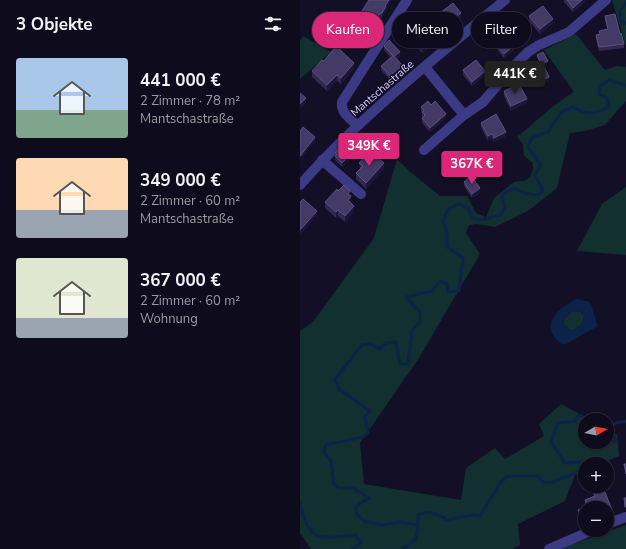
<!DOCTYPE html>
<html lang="de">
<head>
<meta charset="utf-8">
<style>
	:root { --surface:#0e0b1c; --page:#1c1929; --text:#f1f3f6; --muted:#9b9ba3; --line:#2e2b3b; --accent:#db2777 }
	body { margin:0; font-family:"Nunito Sans",sans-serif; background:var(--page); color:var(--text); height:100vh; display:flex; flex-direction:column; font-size:15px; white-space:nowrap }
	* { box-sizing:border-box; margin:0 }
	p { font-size:13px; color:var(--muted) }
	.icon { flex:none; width:22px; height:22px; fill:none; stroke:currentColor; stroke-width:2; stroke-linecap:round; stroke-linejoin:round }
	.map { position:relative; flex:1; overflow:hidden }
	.sheet { display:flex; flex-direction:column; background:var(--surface); width:300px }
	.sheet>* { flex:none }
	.hud { position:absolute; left:12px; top:12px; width:254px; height:36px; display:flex; gap:8px }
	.needle { width:26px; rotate:80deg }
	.tools { position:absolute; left:278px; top:413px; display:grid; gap:8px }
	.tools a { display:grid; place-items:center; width:36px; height:36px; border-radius:50%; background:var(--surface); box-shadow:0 1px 3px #0004,0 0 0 1px var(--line); font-size:20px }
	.price { position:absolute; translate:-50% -34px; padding:0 9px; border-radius:4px; background:var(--accent); color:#fff; font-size:13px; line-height:26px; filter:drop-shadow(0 1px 2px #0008) }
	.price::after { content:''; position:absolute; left:50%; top:24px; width:12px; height:9px; margin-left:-6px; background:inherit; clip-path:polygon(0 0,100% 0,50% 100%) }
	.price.current { background:#222; color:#fff }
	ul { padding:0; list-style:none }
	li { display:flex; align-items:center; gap:12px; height:100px; padding:0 16px }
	li span { display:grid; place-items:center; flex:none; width:112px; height:80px; border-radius:4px; color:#555 }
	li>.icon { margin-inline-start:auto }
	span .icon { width:48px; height:48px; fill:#fffc; stroke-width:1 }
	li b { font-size:17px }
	h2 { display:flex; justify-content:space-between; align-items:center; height:48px; padding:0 16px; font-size:17px }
	.tag { padding:0 14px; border-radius:18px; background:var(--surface); box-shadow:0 1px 3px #0004,0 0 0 1px var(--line); font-size:14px; line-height:36px }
	.tag.current { background:var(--accent); color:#fff }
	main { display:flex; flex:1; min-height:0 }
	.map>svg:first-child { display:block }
</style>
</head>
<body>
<main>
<section class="sheet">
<h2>3 Objekte<svg class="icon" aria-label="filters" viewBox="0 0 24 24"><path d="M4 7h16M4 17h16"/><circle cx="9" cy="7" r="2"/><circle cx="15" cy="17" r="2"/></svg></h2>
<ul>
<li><span style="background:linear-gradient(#a9c7e8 65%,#7fa58c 0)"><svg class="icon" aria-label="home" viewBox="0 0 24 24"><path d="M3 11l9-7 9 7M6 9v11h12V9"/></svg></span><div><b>441 000 €</b><p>2 Zimmer · 78 m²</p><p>Mantschastraße</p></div></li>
<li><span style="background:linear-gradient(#ffd9b3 65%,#9aa5b1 0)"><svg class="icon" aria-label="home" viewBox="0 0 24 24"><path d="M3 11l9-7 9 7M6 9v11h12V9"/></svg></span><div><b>349 000 €</b><p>2 Zimmer · 60 m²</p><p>Mantschastraße</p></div></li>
<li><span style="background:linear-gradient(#dfe7d0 75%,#9aa5b1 0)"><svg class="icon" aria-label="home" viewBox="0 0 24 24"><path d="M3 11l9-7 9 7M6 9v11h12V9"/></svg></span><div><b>367 000 €</b><p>2 Zimmer · 60 m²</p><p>Wohnung</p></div></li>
</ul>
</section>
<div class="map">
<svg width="326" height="549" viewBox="0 0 326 549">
	<rect width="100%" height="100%" fill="#130f26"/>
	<path fill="#12302f" d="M312,0H326V46Z
		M276,34L305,70L317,66L326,67V101L305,125L285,131L270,133L257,188L228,211L195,227L177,224L169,225L166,233L180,254L119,358L60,443L64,484L161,500L166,468L195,448L205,459L244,436L239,424L261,404L291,420H285V442H307V428L317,434L319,456L301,464H285V471L275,475L265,501L218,524L220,545L212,549H11L0,533V331L13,322L74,238L97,159L108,170L140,196H167L176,213L186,217L194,198L214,182L224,181L230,177L233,169L232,162L224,156L223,144L217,137C236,122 253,104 274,92L244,50Z
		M3,36L31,52L0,79V41Z
		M326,187V255L277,251L302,204Z
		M273,311L281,312L284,316C283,325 280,327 272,330L264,325V319Z
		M326,525V549H262L265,547Z"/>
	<path fill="#0c2248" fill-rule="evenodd" d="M277,299L290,302C294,310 294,318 298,326L266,344H261C259,342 255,338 253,335C244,317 263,306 277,299ZM273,311L281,312L284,316C283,325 280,327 272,330L264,325V319Z"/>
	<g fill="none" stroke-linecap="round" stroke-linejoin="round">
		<path stroke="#0c2248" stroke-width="3" d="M326,2L320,11L321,21L326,23
			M307,441H315L312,424L325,421L326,422
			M0,502C8,542 19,539 55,535L61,543L53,549
			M118,525V515C129,510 137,513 147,520L172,515L180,516L200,483L208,476H238L243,482L250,483L284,470V462L265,463L251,442L258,423L275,421L279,415L290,420
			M102,549L116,539L118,525L99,522L81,525L64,521L56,513V506L69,498L53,488H39L34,485L31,461L24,452L26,445L63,437L68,433L65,416L70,411L39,389L35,379L62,345L71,344L79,349L86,343L96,342L100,364H108L112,330L120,322V312L106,297L132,291L140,281L147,284L148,292L159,291L163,258L147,247V231L143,221L148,209L159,204L168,208L173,218L180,220L200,215L205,208L202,195L214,188L223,193L238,195L243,191L235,175L241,165L228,147L232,138L249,131L261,112L273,107C288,116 295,114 309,107L307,98L299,94L300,86L310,80L324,85H326"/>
		<path stroke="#3d3a85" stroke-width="10" d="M125,67L164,115
			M57,125C51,119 40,112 42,102L107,0
			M124,150L164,115L183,102L214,66L228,52L239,45L269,32L306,0
			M22,160L61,194
			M0,185C61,116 134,59 205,0
			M307,524L326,517
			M249,549L293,530"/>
	</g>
	<path fill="#312854" d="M264,0H285V2L273,12L264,2Z
		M86,9V11L82,18L81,17L76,23H75L61,47L33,28V24L53,23L56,20Z
		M140,13L161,17L149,27L147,25L135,34L137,41L122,53L113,41V37L115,36V32L123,29L128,25L140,16Z
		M229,16L253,23L240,34L229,21Z
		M305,16L320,34L324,44V48L299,51L296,39V35H299V31L308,30L305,20Z
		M226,31L216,40L218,46L204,58L194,46V43L197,41V37Z
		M84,46L100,56L97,59L102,69L90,80L81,70V66L90,57L84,50Z
		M237,55L248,63L243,65L249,81L235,88L229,75V71L240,65L237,57Z
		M24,61L54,69L41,84L37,81L27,91L12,77V71Z
		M163,70L185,75L172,86L163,75Z
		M204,91L227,103L211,111L204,96Z
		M131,105L146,118L130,132L122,123V118L123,117L122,116V113L121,111V107Z
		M181,123L206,136L194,142L192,138L188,141L181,127Z
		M35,153L51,158L42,167L35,160Z
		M70,158L84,169L66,189L56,179V173L60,169L59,163Z
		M164,182L180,193L172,198L164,186Z
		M38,191L50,196L51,203L54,212L45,222L38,216L36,218L25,208V202Z
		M293,491L312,512L285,508V522L282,523L278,512V510L286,506L285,502V500L294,496Z"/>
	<path fill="#1d163a" d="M89,0H92L86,9V11L82,18V13L85,6Z
		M282,0H285V2L273,12V8Z
		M81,13V17L76,23V19Z
		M161,13V17L149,27V23Z
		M75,18V23L61,47V43Z
		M253,19V23L240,34V29Z
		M147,21V25L133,36V32Z
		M226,27V31L214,42V38Z
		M137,37V41L122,53V49Z
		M218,42V46L204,58V54Z
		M100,52V56L94,61V56Z
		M248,61V63L241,66V64Z
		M54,63V69L41,84V78Z
		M102,65V69L90,80V76Z
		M185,71V75L172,86V82Z
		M37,75V81L27,91V85Z
		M249,77V81L235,88V83Z
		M6,98V103L0,109V104Z
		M227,99V103L211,111V106Z
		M146,114V118L130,132V128Z
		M206,132V136L194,142V138Z
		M192,134V138L188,141V136Z
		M15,137V141L0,160V156Z
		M51,154V158L42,167V163Z
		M84,163V169L66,189V183Z
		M180,188V193L172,198V194Z
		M51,196V202L48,206V200Z
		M54,206V212L45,222V216Z
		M38,210V216L36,218V212Z
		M17,211V216L0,235V230Z
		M312,510V512L307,514V511Z"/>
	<path fill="#433a66" stroke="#5a527e" d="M69,0H89L85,6H86L82,13H81L76,19L75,18L61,43L33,24L39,15L53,23L55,19L56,20Z
		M267,0H282L273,8Z
		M153,3L161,13L149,23L147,21L133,32L137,37L122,49L113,37L116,34L115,32L122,26L123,29L128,25L142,14L140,13Z
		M243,6L253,19L240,29L229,16Z
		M315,14L320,34L321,33L324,44L299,47L296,35L300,34L299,31L308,29L305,16Z
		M219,19L226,27L214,38L218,42L204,54L194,43L198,39L197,37Z
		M89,40L100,52L94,56L102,65L90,76L81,66L93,56L84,46Z
		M36,46L54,63L41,78L37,75L27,85L12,71L22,60L24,61Z
		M243,52L248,61L241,64L237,55Z
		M176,60L185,71L172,82L163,70Z
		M243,64L249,77L235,83L229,71Z
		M219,84L227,99L211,106L204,91Z
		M0,93L6,98L0,104Z
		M128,101L131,105L135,101L146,114L130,128L122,118L125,115L122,112L124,111L121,107Z
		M196,114L206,132L194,138L192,134L188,136L181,123Z
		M3,127L15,137L0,156V131Z
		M42,146L51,154L42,163L35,156L37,155L35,153Z
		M74,154L84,163L66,183L56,173L63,166L59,163L66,155L70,158Z
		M171,176L180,188L172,194L164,182Z
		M44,185L50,191L48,194L51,196L48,200L54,206L45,216L38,210L36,212L25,202L37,189L38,191Z
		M3,199L17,211L0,230V202Z
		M324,464H326V474Z
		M301,488L303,493L305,492L312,510L307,511V508H285V520L282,521L278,510L287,506L285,500L295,496L293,491Z
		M324,498H326V507H325Z"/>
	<g text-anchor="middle" stroke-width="3" stroke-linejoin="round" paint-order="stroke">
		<g font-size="11" fill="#d9d4ff" stroke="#130f26">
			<text transform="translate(82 88) rotate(-41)" y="4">Mantschastraße</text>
		</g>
	</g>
</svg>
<div class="tools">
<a><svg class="needle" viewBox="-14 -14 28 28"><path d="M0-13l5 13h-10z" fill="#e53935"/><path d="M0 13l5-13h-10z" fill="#9b9ba3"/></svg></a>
<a>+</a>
<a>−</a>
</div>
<b class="price current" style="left:215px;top:95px">441K €</b>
<b class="price" style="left:69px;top:167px">349K €</b>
<b class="price" style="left:172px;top:185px">367K €</b>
<div class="hud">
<a class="tag current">Kaufen</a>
<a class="tag">Mieten</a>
<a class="tag">Filter</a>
</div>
</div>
</main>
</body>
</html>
